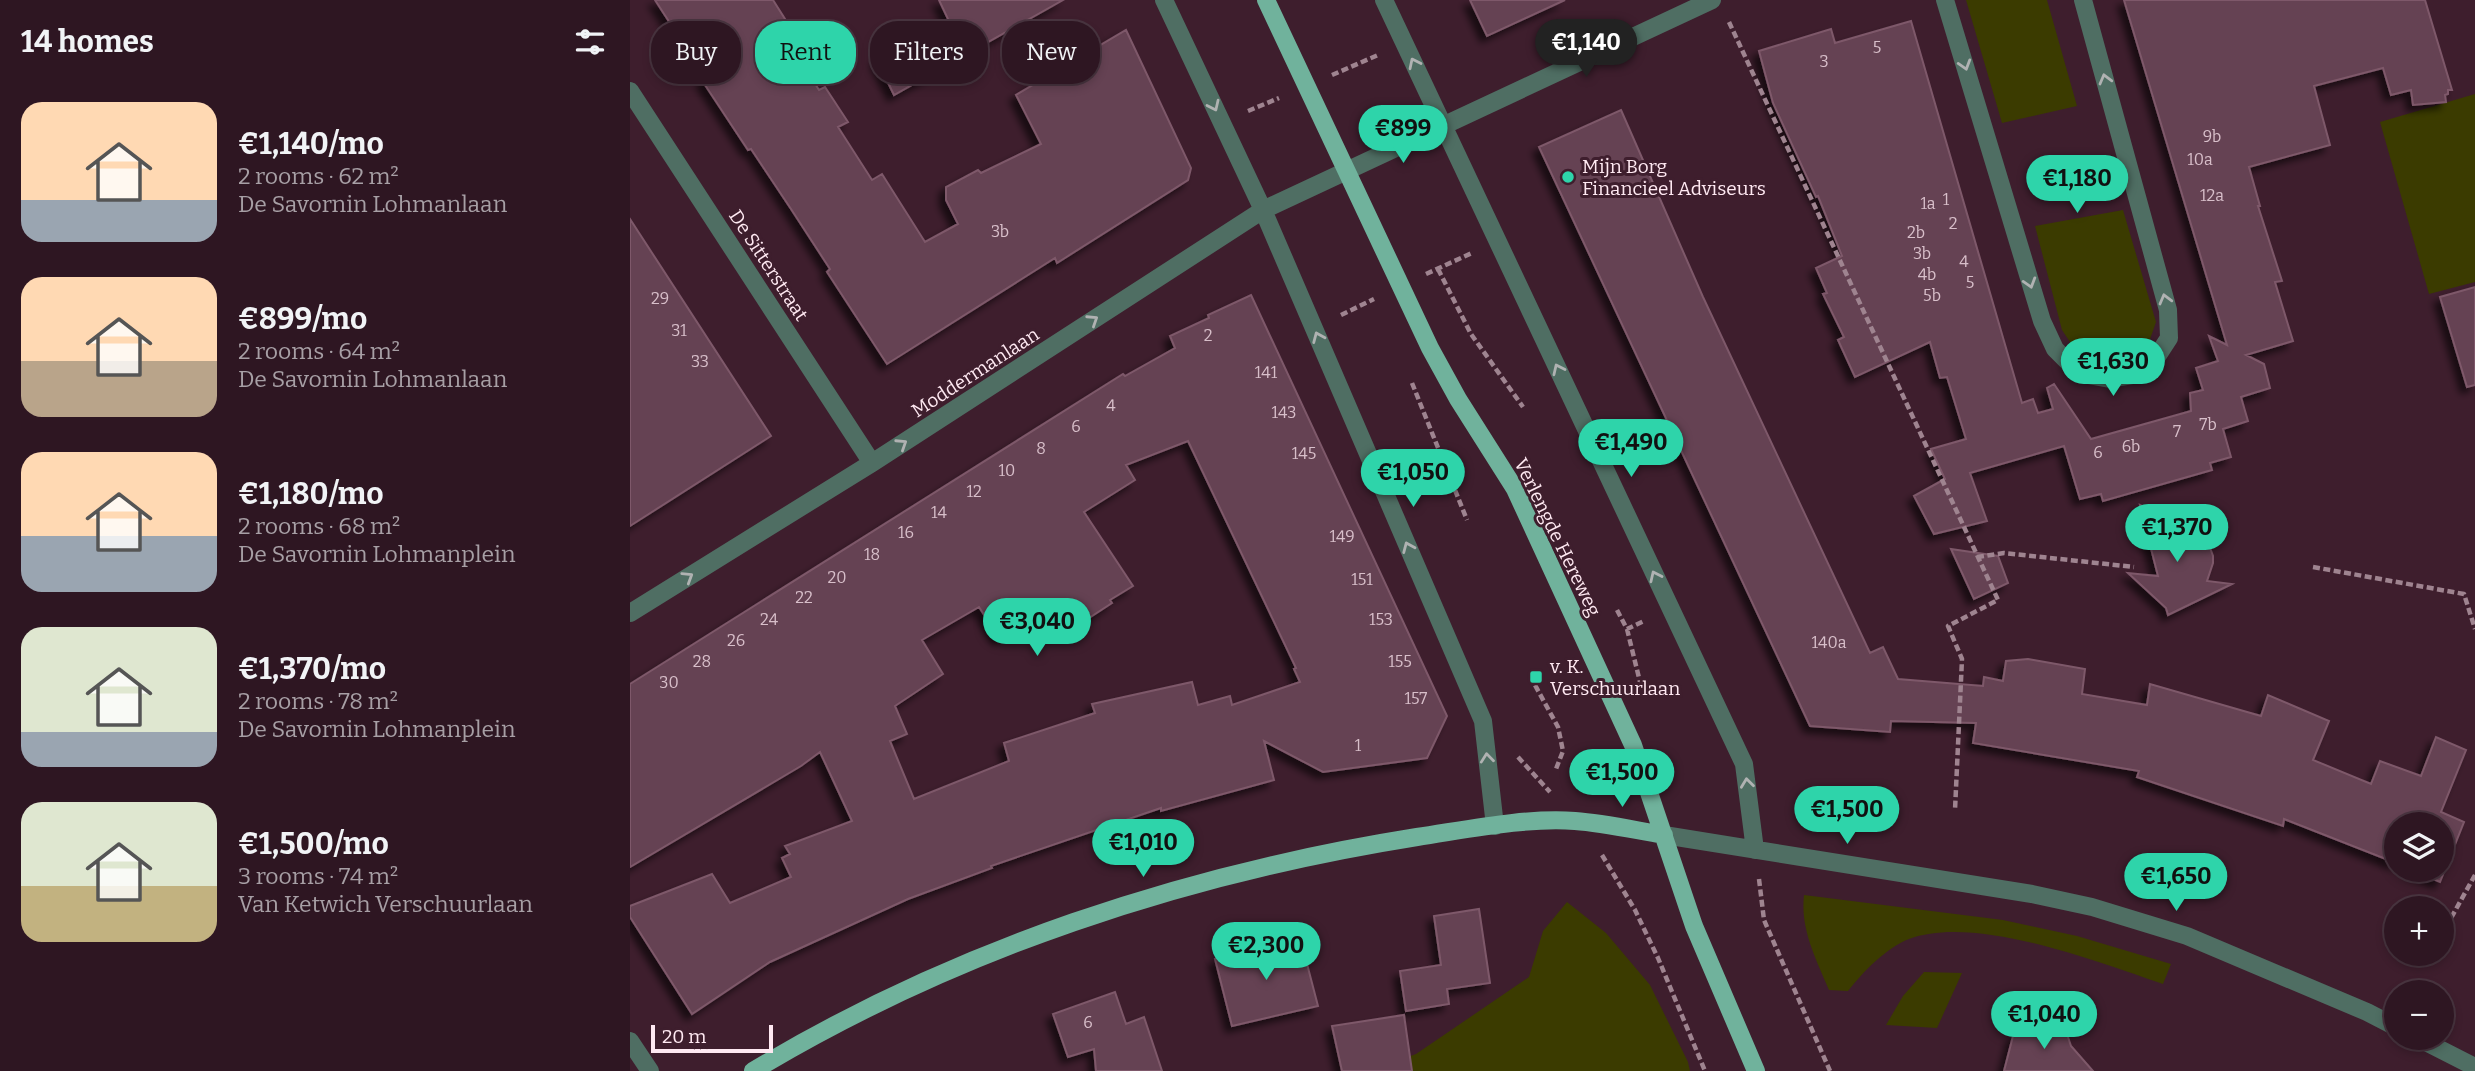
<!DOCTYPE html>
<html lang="en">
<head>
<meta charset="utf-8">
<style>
	:root { --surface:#2e1622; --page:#361f2a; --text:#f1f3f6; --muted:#a79fa5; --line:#493540; --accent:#2ed4aa }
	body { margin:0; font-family:Bitter,serif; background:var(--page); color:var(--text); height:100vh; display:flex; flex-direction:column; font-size:26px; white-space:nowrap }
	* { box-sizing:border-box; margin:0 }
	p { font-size:23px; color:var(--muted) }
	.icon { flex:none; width:38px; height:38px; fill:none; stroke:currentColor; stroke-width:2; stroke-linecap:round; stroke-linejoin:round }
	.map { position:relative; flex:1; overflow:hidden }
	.sheet { display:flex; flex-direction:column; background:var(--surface); width:630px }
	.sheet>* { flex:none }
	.hud { position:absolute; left:21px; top:21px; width:665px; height:63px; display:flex; gap:14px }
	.controls { position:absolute; left:1754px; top:812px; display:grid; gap:14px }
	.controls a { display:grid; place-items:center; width:70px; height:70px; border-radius:50%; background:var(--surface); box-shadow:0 4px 10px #0003,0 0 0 2px var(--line); font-size:35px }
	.scale { position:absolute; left:21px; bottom:18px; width:122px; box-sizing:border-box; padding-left:7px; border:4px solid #ffe9f2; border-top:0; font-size:19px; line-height:24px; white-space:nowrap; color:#ffe9f2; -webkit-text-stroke:5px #3e1e2d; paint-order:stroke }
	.price { position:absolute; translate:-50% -60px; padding:0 16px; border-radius:24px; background:var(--accent); color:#111; font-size:23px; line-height:46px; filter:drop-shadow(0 2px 4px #0008) }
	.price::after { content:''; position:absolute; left:50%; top:42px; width:21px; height:16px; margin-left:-10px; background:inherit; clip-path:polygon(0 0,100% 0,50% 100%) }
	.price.selected { background:#222; color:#fff }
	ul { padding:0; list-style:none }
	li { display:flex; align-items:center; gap:21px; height:175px; padding:0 21px }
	li span { display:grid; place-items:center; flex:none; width:196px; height:140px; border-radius:21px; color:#555 }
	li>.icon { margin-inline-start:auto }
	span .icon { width:84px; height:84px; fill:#fffc; stroke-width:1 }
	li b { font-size:30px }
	h2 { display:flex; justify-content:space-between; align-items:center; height:84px; padding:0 21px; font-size:30px }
	.tag { padding:0 24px; border-radius:28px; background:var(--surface); box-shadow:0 4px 10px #0003,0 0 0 2px var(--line); font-size:24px; line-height:63px }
	.tag.selected { background:var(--accent); color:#111 }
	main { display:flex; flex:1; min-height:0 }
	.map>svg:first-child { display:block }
</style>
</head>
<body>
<main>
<section class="sheet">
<h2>14 homes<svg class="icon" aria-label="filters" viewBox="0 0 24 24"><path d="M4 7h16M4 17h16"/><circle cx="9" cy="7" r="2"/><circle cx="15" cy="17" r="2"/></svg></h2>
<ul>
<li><span style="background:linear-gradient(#ffd9b3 70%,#9aa5b1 0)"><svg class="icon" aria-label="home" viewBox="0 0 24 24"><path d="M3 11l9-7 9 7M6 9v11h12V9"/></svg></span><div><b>€1,140/mo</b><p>2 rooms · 62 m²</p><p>De Savornin Lohmanlaan</p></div></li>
<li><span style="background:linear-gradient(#ffd9b3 60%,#b9a48a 0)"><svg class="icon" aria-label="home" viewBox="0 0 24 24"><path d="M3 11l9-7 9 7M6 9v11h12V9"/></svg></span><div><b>€899/mo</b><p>2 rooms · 64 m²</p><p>De Savornin Lohmanlaan</p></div></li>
<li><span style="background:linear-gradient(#ffd9b3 60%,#9aa5b1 0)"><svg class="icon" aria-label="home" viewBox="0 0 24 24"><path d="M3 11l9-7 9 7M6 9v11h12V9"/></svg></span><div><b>€1,180/mo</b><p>2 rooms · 68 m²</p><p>De Savornin Lohmanplein</p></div></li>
<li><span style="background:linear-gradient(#dfe7d0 75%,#9aa5b1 0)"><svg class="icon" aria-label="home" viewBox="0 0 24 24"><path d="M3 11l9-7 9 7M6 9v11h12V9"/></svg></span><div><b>€1,370/mo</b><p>2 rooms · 78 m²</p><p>De Savornin Lohmanplein</p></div></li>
<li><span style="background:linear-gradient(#dfe7d0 60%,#c2b280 0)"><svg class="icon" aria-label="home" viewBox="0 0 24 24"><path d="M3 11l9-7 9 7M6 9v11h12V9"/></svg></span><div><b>€1,500/mo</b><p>3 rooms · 74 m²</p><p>Van Ketwich Verschuurlaan</p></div></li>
</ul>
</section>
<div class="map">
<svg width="1845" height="1071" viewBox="0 0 1845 1071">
	<defs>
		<filter id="shadow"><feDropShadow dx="-6" dy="6" stdDeviation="3.5" flood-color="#0009"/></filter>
	</defs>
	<rect width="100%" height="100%" fill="#3e1e2d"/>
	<path fill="#3b3b00" d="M1336,0H1417L1447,106L1372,123Z
		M1845,94V282L1799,294L1750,122Z
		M1493,210L1526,322L1518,345L1498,358L1475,360L1457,356L1442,345L1432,330L1405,226Z
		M1174,895L1373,920L1447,936L1541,964L1533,984C1468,962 1345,914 1279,939C1256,948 1233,972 1218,991L1199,990C1186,959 1170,929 1174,895Z
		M937,902L976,933L1020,985L1058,1062L1060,1071H739L786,1054L899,977L913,931Z
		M1294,972L1332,973L1307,1028L1256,1025L1273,996Z"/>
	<path fill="#654252" stroke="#7e596a" stroke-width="2" fill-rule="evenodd" filter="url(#shadow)" d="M25,0H143L162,30L154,35L189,90L195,87L218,122L208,127L242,180L252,174L295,242L328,224L316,200V187L348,170L351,173L411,144L386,95L496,30L561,168L558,180L427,263L425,258L257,364L197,272L200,269L161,209L121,149L118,150L73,82L77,80Z
		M309,0H433L264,95L247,60L318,19Z
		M840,0H935L857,36Z
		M1494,0H1795L1822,90H1818V94L1815,95L1816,102L1783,105L1781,90L1761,95L1753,68L1684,86L1700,145L1619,167L1630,206H1628L1652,281L1645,282L1663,341L1616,355L1634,364L1640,388L1611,397L1618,421L1593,429L1601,457L1580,463L1582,470L1473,501L1471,494L1450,499L1434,446L1340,473L1357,521L1304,534L1284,496L1315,479L1301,449L1336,439L1317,377L1310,378L1300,342L1225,377L1208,340L1214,337L1193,294L1197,293L1186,268L1212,256L1188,196L1186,197L1143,103L1129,51L1201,29L1205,43L1281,21L1392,403L1403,399L1408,413L1423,409L1417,388L1424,384L1461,439L1561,411L1560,393L1573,390L1566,368L1588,361L1579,336L1597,345Z
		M991,110L1073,297L1240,653L1253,647L1268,679L1353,686L1354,677L1373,681L1376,661L1398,659L1455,669L1452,694L1517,705L1520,684L1631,716L1638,695L1699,721L1683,760L1741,784L1750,761L1791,776L1806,737L1836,750L1811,812L1834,822L1810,882L1782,870H1811V824H1766V863L1654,819L1653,826L1507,777L1509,771L1343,743L1346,723L1261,721L1260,732L1180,726L909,147Z
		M0,219L141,436L0,526Z
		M1845,287V385L1837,387L1810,297Z
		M621,295L817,716L797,758L693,772L634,741L644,780L531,811V808L361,866L362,868L278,899L140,962L62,1014L0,917V906L82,874L100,903L161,877L152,858L160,854L155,846L222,821L190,752L171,766L0,867V684L493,374L495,376L545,348L540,336L579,318L578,315ZM558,441L666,668L664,669L670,682L602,705L600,696L568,705L562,682L462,704L465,713L374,743L379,761L284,799L260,741L277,734L265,706L313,674L292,640L349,607L369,638L429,602L439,631L482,603L480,600L503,586L454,512L505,480L496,465Z
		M1510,505L1572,536L1579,545L1583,556V563L1577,581L1602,584L1538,615L1536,608L1498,573L1528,576Z
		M1321,549L1368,556L1378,583L1344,599Z
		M849,909L860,983L817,989L819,1004L776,1011L770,971L811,965L804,916Z
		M670,937L688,1006L602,1026L585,959Z
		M485,992L496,1024L514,1017L532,1071H466L464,1049L438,1057L423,1014Z
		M774,1015L782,1071H712L702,1026Z
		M1433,1022L1441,1046L1463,1071H1374L1383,1036L1417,1024V1026Z"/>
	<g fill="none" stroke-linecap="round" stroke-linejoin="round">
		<path stroke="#9f8490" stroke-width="4.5" stroke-dasharray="7 3.5" stroke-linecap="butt" d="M1099,22L1368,600L1318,626L1332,659L1325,810
			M702,75L748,55
			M618,111L649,98
			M808,269L841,334L893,407
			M796,274L842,253
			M711,315L744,299
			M782,383L837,520
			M1347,557L1374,553L1504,567
			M1683,567L1834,594L1845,629
			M987,610L997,629L1014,621
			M997,629L1011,686
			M900,676L928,727L933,751L926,769
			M888,757L920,792
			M972,855L1005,910L1028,958L1075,1071
			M1129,879L1134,920L1200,1071
			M1811,936L1845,875
			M1800,957L1802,954"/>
		<path stroke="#4f6e63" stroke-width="18" d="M534,0L633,210L853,721L865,826
			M754,0L1114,764L1125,850
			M1315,0L1412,321L1425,349L1442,366L1458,375L1480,379L1509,374L1526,358L1539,338L1538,310L1453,0
			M0,91L242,463
			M0,613L242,463L633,210L1082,0
			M1034,835L1402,894L1462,907L1557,936L1737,1012L1766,1027
			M1788,1038L1845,1067
			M0,1041L20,1071"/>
		<path stroke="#70b29c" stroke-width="18" d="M636,0L800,348L828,399L885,489L1003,745L1064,926L1126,1071
			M123,1071C326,949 554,874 787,837C835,830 897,817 945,821C974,823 1004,830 1034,835"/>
	</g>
	<defs><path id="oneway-chevron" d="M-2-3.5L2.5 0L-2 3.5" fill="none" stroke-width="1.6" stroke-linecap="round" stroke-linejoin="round" transform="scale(1.75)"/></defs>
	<g stroke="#b0b2b2">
		<use href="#oneway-chevron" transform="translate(784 63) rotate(-116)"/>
		<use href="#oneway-chevron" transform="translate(1335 65) rotate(73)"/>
		<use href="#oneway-chevron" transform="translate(1475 79) rotate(-105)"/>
		<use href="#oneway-chevron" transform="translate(584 106) rotate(65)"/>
		<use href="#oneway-chevron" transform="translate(1400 283) rotate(73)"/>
		<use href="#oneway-chevron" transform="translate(1535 299) rotate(-105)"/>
		<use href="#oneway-chevron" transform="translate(463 320) rotate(-33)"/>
		<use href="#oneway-chevron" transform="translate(688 337) rotate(-113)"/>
		<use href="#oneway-chevron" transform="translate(928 369) rotate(-115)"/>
		<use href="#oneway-chevron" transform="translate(272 444) rotate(-33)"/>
		<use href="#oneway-chevron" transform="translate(778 547) rotate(-113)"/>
		<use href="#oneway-chevron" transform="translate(1025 576) rotate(-115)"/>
		<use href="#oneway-chevron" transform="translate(58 577) rotate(-32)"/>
		<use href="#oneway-chevron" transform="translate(857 758) rotate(-96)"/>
		<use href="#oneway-chevron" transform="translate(1117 783) rotate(-97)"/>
	</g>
	<g fill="#2ed4aa" stroke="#3e1e2d" stroke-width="2.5">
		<circle cx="938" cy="177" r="7"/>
		<rect x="899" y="670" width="14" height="14" rx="3.5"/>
	</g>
	<g text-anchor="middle" stroke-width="6" stroke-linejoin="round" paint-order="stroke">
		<g font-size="16" fill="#d8bfca">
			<text x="1247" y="53">5</text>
			<text x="1194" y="67">3</text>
			<text x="1582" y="142">9b</text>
			<text x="1570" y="165">10a</text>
			<text x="1582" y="201">12a</text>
			<text x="1316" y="205">1</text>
			<text x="1298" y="209">1a</text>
			<text x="1323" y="229">2</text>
			<text x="370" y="237">3b</text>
			<text x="1286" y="238">2b</text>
			<text x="1292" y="259">3b</text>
			<text x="1334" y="267">4</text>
			<text x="1297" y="280">4b</text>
			<text x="1340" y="288">5</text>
			<text x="1302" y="301">5b</text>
			<text x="30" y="304">29</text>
			<text x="49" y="336">31</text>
			<text x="578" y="341">2</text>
			<text x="70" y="367">33</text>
			<text x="636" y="378">141</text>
			<text x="481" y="411">4</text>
			<text x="654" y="418">143</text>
			<text x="1578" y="430">7b</text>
			<text x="446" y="432">6</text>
			<text x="1547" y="437">7</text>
			<text x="1501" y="452">6b</text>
			<text x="411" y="454">8</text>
			<text x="1468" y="458">6</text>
			<text x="674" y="459">145</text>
			<text x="377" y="476">10</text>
			<text x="344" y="497">12</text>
			<text x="309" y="518">14</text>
			<text x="276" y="538">16</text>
			<text x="712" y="542">149</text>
			<text x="242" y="560">18</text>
			<text x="207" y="583">20</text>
			<text x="732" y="585">151</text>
			<text x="174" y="603">22</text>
			<text x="139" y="625">24</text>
			<text x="751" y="625">153</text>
			<text x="106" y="646">26</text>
			<text x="1199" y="648">140a</text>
			<text x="72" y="667">28</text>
			<text x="770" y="667">155</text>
			<text x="39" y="688">30</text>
			<text x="786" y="704">157</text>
			<text x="728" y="751">1</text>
			<text x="458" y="1028">6</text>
		</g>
		<g font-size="19" fill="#ffe9f2" stroke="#3e1e2d" text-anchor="start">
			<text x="952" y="173">Mijn Borg<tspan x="952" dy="22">Financieel Adviseurs</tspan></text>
			<text x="920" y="673">v. K.<tspan x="920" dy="22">Verschuurlaan</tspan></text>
		</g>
		<g font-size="19" fill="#ffe9f2" stroke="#3e1e2d">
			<text transform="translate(139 265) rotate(57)" y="7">De Sitterstraat</text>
			<text transform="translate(345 372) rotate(-33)" y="7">Moddermanlaan</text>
			<text transform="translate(928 537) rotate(64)" y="7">Verlengde Hereweg</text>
		</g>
	</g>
</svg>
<div class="controls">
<a><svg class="icon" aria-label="layers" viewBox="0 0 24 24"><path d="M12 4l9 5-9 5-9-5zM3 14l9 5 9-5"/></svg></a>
<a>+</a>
<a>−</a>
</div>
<div class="scale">20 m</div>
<b class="price selected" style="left:956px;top:79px">€1,140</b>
<b class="price" style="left:773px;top:165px">€899</b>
<b class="price" style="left:1447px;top:215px">€1,180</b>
<b class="price" style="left:1483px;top:398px">€1,630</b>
<b class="price" style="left:1001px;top:479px">€1,490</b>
<b class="price" style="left:783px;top:509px">€1,050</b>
<b class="price" style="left:1547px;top:564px">€1,370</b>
<b class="price" style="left:407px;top:658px">€3,040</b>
<b class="price" style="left:992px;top:809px">€1,500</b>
<b class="price" style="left:1217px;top:846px">€1,500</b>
<b class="price" style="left:513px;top:879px">€1,010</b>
<b class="price" style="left:1546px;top:913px">€1,650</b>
<b class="price" style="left:636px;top:982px">€2,300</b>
<b class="price" style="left:1414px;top:1051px">€1,040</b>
<div class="hud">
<a class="tag">Buy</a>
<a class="tag selected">Rent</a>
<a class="tag">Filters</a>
<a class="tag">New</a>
</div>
</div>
</main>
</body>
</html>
